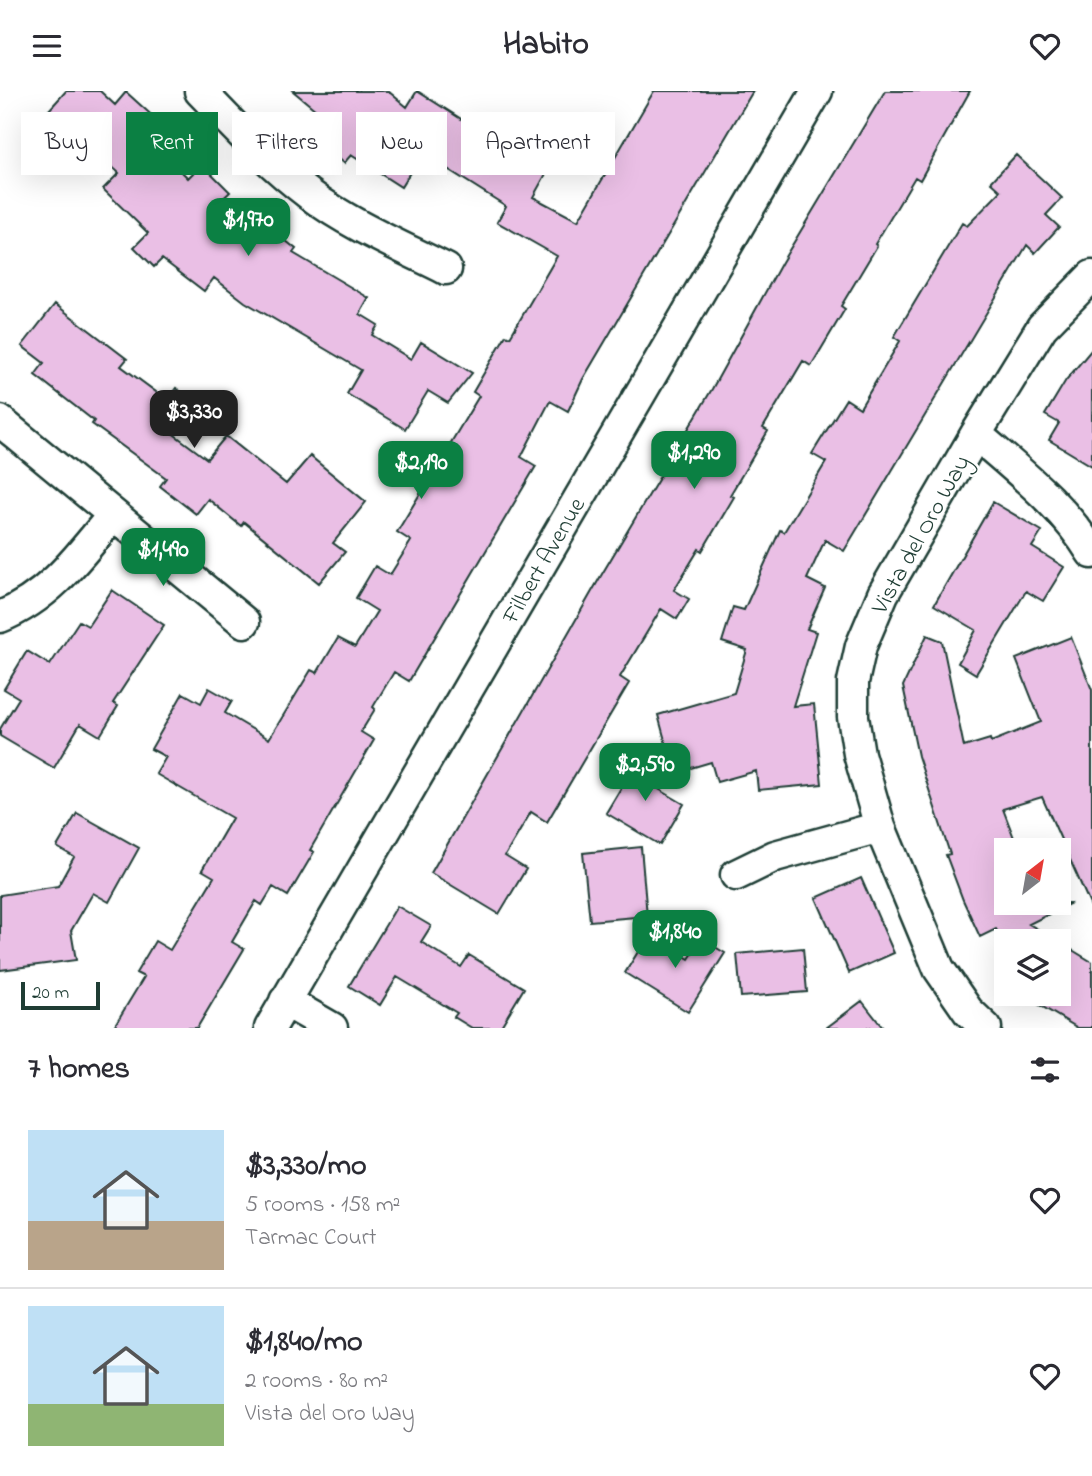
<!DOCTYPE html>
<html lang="en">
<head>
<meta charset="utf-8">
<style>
	:root { --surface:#fff; --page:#f2f2f3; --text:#2b2b33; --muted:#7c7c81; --line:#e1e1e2; --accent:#0b8043 }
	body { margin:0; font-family:"Indie Flower",sans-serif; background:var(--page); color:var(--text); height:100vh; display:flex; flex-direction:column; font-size:26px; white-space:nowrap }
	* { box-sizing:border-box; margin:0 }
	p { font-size:23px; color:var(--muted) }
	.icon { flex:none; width:38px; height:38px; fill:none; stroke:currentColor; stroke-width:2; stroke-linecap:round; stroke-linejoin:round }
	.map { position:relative; height:937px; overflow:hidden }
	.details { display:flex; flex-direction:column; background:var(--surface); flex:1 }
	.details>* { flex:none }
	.hud { position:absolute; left:21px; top:21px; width:700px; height:63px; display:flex; gap:14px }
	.needle { width:46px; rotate:31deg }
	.tools { position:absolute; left:994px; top:747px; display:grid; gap:14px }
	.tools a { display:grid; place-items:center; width:77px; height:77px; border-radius:0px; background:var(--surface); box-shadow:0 7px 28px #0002; font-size:35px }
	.scale { position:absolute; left:21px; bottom:18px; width:79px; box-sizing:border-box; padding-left:7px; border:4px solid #1f3d34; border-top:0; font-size:19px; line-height:24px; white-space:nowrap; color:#1f3d34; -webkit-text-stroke:5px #fff; paint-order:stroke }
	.price { position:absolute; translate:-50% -60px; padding:0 16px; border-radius:14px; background:var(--accent); color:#fff; font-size:23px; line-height:46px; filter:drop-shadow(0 2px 4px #0008) }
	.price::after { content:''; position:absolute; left:50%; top:42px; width:21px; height:16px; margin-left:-10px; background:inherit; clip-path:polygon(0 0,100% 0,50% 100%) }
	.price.current { background:#222; color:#fff }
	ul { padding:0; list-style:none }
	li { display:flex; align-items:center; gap:21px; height:175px; padding:0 28px }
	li+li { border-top:2px solid var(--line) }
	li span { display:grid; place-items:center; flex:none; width:196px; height:140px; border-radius:0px; color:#555 }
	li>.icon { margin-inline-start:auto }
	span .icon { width:84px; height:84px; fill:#fffc; stroke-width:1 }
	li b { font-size:30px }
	h2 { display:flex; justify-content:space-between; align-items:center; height:84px; padding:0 28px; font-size:30px }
	.pill { padding:0 24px; border-radius:0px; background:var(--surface); box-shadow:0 7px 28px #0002; font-size:24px; line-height:63px }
	.pill.current { background:var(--accent); color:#fff }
	header { display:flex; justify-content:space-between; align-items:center; height:91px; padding:0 28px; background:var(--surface); font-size:32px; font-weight:800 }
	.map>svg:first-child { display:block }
</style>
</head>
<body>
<header><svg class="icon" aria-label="menu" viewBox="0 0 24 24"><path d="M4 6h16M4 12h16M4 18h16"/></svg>Habito<svg class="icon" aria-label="heart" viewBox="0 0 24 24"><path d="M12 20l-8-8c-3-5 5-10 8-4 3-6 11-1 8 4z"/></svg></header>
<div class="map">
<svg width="1092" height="937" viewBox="0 0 1092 937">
	<rect width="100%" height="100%" fill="#fff"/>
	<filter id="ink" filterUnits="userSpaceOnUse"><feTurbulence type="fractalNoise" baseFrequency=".0143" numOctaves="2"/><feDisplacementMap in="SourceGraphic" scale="14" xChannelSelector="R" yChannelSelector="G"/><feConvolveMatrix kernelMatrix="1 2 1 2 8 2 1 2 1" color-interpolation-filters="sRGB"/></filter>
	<g filter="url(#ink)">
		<path fill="#eabfe5" stroke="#1f3d34" stroke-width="2" d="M66,0H100L115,14L126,1L157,29L144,43L188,87L202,73L230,101L213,117L254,149L266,134L296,158L293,162L369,207L360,223L378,234L372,244L411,268L421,251L472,282L448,312L428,300L405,338L347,303L361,279L245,211L214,187L204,200L162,168L154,176L134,156L148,142L103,98L119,82L49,19Z
			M293,0H388L407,16L417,0L510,59L518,44L556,65L533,106L578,130L654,0H753L583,288L568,320L550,310L521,366L536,375L409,590L394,581L373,616L375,618L361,641L374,649L310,759L314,761L288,805L273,796L262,814L256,810L232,851L244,858L197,937H113L144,886L136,882L155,850L170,859L214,786L202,779L232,727L156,683L166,666L151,658L183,602L201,612L209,597L232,610L225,622L269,648L311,579L317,582L338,547L355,556L377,520L356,507L375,475L390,484L411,450L397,441L479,305L473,301L506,244L510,246L557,165L497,131L506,115L422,62L401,96L351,64L344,72L319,51L334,34Z
			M885,0H970L920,89L915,86L875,153L877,155L841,215L845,218L811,275L803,270L763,337L768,340L730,404L734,406L702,460L699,458L674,499L689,508L677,528L661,518L620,586L629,592L547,731L531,721L505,765L526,778L499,823L431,782L602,483L712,298L782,171Z
			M1016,64L1062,107L1046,124L1059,136L1035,162L1027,154L844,460L825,449L807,488L825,497L807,538L816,541L793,615L814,613L822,693L758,699L756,680L717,691L711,671L674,682L658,624L734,602L747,559L722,551L733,516L744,519L780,439L784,441L826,371L812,363L846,308L860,317L900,250L894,246L962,132L967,135L1001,100L991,91Z
			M55,213L127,268L121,275L167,309L176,297L193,310L171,341L207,368L226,345L286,393L310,365L366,411L333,452L345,461L319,492L244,431L241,435L208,408L196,423L160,395L166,387L92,333L94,330L35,284L44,272L22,255Z
			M1092,258V375L1049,349L1059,332L1045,324L1066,289Z
			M993,411L1042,440L1032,456L1064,476L1043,510L1026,500L976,583L958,572L976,539L934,514Z
			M112,499L164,534L113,612L118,615L100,645L80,633L54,677L0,645V638L19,607L4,598L27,560L50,574L79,530L88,535Z
			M927,544L942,550L964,656L990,648L991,651L1041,631L1016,568L1071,546L1092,599V818L1042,706L1003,718L1019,760H1006V812H1071L1029,833L1058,850H1002L996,838L980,846L963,809L946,764L950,763L918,665L903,595Z
			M640,665L669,683L645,690L684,713L660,754L606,722Z
			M77,722L139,757L109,811L93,802L71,840L76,869L0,879V804L58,795L74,766L57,756Z
			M641,756L647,825L590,830L583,762Z
			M861,787L894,862L849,882L816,807Z
			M397,815L431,835L421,851L461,876L469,864L524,897L500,937H472L454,926L457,922L397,886L380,914L349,895Z
			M649,843L689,868L702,848L725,862L688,921L625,882Z
			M1059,851L1092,871V937H1078L1021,903H1059Z
			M803,857L807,901L741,906L737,863Z
			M862,910L883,937H826Z"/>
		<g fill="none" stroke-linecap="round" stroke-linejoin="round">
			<g stroke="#1f3d34" stroke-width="35">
				<path id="minor" d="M200,0C235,36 269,73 309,103C350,134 400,155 446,178
					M0,330L244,531
					M976,343C1018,380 1063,414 1092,462
					M0,526C50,506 80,464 113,424
					M736,784L775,765L880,736
					M285,910L332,937
					M270,937L817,0
					M986,937L968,920L939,878L880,736L859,663L853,626V591L861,555L883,503L976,343L1042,236L1092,185"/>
			</g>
			<use href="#minor" stroke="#fff" stroke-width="30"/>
		</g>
	</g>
	<g text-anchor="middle" stroke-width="5" stroke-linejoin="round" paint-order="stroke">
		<g font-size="24" fill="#1f3d34" stroke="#fff">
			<text transform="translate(920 443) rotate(-61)" y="8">Vista del Oro Way</text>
			<text transform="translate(543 469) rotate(-60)" y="8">Filbert Avenue</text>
		</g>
	</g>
</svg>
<div class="tools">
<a><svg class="needle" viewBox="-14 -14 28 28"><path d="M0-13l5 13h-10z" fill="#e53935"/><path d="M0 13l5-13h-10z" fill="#7c7c81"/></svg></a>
<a><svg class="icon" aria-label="layers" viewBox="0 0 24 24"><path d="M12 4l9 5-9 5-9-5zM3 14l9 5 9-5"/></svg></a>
</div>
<div class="scale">20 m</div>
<b class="price" style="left:248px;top:167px">$1,970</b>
<b class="price current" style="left:194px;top:359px">$3,330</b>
<b class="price" style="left:694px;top:400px">$1,290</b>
<b class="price" style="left:421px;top:410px">$2,190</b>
<b class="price" style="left:163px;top:497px">$1,490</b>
<b class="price" style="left:645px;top:712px">$2,590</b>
<b class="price" style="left:675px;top:879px">$1,840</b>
<div class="hud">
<a class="pill">Buy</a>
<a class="pill current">Rent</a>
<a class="pill">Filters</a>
<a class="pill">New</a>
<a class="pill">Apartment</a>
</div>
</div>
<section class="details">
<h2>7 homes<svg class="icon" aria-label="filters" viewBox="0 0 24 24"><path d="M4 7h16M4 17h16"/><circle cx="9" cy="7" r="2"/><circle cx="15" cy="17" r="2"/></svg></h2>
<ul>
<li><span style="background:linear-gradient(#bfe0f5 65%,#b9a48a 0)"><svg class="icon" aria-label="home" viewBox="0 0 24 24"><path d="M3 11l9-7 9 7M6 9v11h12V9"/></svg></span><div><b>$3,330/mo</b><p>5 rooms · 158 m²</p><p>Tarmac Court</p></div><svg class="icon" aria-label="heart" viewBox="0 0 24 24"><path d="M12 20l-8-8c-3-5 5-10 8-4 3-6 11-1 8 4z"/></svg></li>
<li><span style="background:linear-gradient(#bfe0f5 70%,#8fb573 0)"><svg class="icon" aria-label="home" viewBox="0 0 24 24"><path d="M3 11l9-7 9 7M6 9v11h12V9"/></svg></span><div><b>$1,840/mo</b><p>2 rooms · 80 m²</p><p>Vista del Oro Way</p></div><svg class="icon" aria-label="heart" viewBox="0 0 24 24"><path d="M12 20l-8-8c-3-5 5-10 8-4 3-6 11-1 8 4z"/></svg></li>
</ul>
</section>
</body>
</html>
